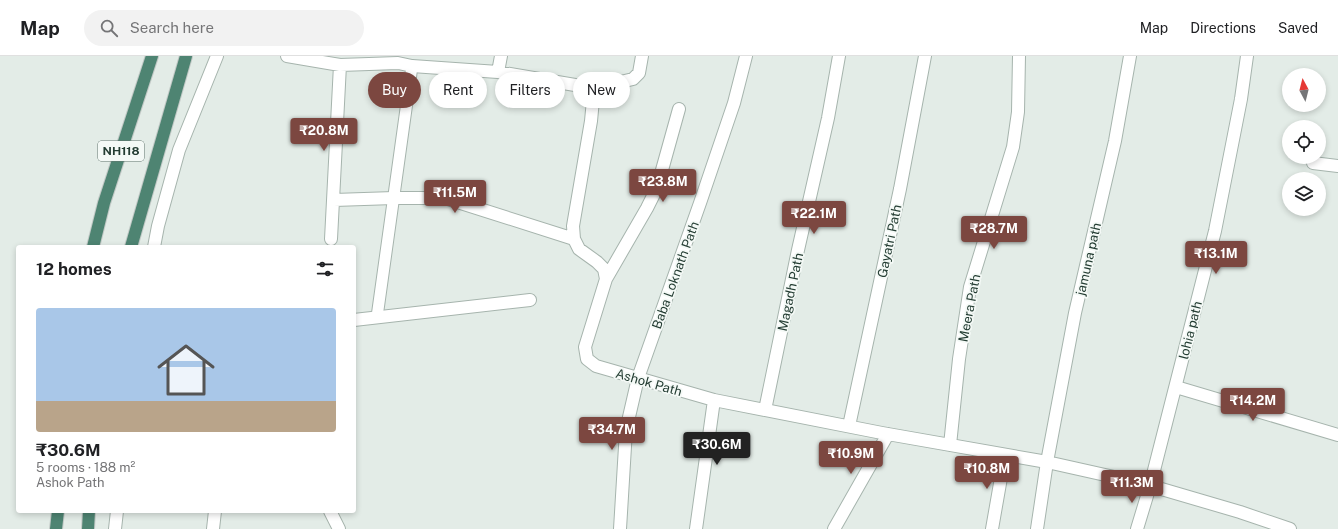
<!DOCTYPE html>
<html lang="en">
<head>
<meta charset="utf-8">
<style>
	:root { --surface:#fff; --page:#f2f2f2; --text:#202124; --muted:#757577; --line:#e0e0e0; --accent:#7c4740 }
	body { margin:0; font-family:"Public Sans",sans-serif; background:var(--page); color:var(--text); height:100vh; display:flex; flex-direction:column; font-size:15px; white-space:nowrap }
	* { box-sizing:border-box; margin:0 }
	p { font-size:13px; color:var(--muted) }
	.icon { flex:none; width:22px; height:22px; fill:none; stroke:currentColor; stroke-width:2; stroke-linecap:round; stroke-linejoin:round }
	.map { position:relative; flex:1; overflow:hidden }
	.panel { position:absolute; left:16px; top:189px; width:340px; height:268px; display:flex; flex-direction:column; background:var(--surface); border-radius:4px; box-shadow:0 2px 6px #0003 }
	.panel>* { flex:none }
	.hud { position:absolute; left:368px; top:16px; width:380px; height:36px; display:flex; gap:8px }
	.needle { width:26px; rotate:353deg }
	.controls { position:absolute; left:1282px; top:12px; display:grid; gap:8px }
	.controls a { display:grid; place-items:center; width:44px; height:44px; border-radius:50%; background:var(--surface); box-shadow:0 2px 6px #0003; font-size:20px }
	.price { position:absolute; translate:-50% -34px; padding:0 9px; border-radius:4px; background:var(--accent); color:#fff; font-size:13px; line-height:26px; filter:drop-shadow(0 1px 2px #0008) }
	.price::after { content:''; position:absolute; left:50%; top:24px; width:12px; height:9px; margin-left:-6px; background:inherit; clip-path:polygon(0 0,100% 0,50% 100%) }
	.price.selected { background:#222; color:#fff }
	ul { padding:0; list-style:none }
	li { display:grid; align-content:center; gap:8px; height:212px; padding:0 20px }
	li span { display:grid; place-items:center; height:124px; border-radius:4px; color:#555 }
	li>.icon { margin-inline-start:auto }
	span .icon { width:72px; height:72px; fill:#fffc; stroke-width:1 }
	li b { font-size:17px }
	h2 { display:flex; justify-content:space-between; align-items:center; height:48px; padding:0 20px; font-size:17px }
	.pill { padding:0 14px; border-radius:18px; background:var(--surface); box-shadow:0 2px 6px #0003; font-size:14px; line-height:36px }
	.pill.selected { background:var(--accent); color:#fff }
	header { display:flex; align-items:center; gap:24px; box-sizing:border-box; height:56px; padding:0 20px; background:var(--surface); border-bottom:1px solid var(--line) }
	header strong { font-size:19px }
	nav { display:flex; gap:22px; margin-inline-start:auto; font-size:14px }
	.search { width:280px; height:36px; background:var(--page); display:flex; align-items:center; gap:10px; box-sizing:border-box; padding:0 14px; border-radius:22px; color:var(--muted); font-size:15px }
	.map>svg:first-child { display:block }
</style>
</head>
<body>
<header>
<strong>Map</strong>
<div class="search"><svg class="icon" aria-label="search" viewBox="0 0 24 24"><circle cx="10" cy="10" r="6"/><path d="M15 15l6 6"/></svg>Search here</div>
<nav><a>Map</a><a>Directions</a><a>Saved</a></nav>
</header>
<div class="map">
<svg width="1338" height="473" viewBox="0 0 1338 473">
	<rect width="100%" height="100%" fill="#e3ece7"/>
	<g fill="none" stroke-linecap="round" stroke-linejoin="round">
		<g stroke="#a6b4ad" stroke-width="13">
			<path id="service" d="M377,261L412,10"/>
		</g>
		<g stroke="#a6b4ad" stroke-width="14">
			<path id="minor" d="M287,0L340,9L398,7L412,10L498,16L575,29L587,34L593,44L591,65L573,170L574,183L579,193L597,206L604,213L606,223L585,291L587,303L596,310L714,344L882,377L1047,406L1141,427L1240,456L1290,473
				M498,16L501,0
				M587,34L633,23L639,17L642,0
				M1313,107L1338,110
				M334,144L394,142H445L574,183
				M331,183L340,9
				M154,191L158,170L179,94L217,0
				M606,223L647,152L657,132L679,53
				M354,264L530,244
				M1176,331L1338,379
				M765,354L798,194L828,62L839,0
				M849,370L900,133L925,0
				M950,389L959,303L970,231L1013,91L1018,56L1019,0
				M330,455L339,473
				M115,473L117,455
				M213,473L215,455
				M620,473L626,374L638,322L700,147L734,47L746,0
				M696,473L714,344
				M834,473L888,378
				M992,473L1005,399
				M1037,473L1047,406L1075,257L1115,85L1130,0
				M1137,473L1150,430L1215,175L1241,43L1247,0"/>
		</g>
		<g stroke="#c2c9c6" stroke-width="14">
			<path id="trunk" d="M93,191L104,147L152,0
				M131,191L186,0
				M56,473L58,455
				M88,473L89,455"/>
		</g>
		<use href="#service" stroke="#fff" stroke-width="11"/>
		<use href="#minor" stroke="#fff" stroke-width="12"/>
		<use href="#trunk" stroke="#4e8472" stroke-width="12"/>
	</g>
	<g text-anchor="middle" stroke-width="3.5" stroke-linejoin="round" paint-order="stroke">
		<rect fill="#f4f9f6" stroke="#62756e" stroke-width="1" x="98" y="85" width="46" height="20" rx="3"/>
		<g font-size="12" font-weight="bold" fill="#243d33">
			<text x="121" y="99">NH118</text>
		</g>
		<g font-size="13" fill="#243d33" stroke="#f4f9f6">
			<text transform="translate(889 185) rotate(-78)" y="5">Gayatri Path</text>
			<text transform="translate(1088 203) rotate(-77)" y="5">jamuna path</text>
			<text transform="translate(675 219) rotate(-70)" y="5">Baba Loknath Path</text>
			<text transform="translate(790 236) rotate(-78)" y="5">Magadh Path</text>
			<text transform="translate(969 252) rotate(-79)" y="5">Meera Path</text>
			<text transform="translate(1190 274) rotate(-76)" y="5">lohia path</text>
			<text transform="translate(649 326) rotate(16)" y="5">Ashok Path</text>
		</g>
	</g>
</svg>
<div class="controls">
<a><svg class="needle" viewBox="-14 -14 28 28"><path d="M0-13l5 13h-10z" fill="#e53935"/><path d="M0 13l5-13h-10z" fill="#757577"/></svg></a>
<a><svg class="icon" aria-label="locate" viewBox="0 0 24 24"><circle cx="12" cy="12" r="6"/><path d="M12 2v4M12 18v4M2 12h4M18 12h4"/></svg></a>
<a><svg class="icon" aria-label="layers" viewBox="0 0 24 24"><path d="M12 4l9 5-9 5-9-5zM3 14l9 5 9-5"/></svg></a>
</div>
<b class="price" style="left:324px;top:96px">₹20.8M</b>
<b class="price" style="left:663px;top:147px">₹23.8M</b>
<b class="price" style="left:455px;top:158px">₹11.5M</b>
<b class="price" style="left:814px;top:179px">₹22.1M</b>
<b class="price" style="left:994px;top:194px">₹28.7M</b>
<b class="price" style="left:1216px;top:219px">₹13.1M</b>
<b class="price" style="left:1253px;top:366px">₹14.2M</b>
<b class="price" style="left:612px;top:395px">₹34.7M</b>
<b class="price selected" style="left:717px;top:410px">₹30.6M</b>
<b class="price" style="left:851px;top:419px">₹10.9M</b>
<b class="price" style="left:987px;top:434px">₹10.8M</b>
<b class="price" style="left:1132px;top:448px">₹11.3M</b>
<div class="hud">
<a class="pill selected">Buy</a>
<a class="pill">Rent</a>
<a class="pill">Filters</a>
<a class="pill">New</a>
</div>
<section class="panel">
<h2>12 homes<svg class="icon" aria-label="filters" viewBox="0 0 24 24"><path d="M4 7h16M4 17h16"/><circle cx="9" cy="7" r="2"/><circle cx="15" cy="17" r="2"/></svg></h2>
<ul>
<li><span style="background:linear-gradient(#a9c7e8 75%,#b9a48a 0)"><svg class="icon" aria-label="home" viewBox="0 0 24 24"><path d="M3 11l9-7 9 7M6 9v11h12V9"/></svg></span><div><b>₹30.6M</b><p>5 rooms · 188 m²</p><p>Ashok Path</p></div></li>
</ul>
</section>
</div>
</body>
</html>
